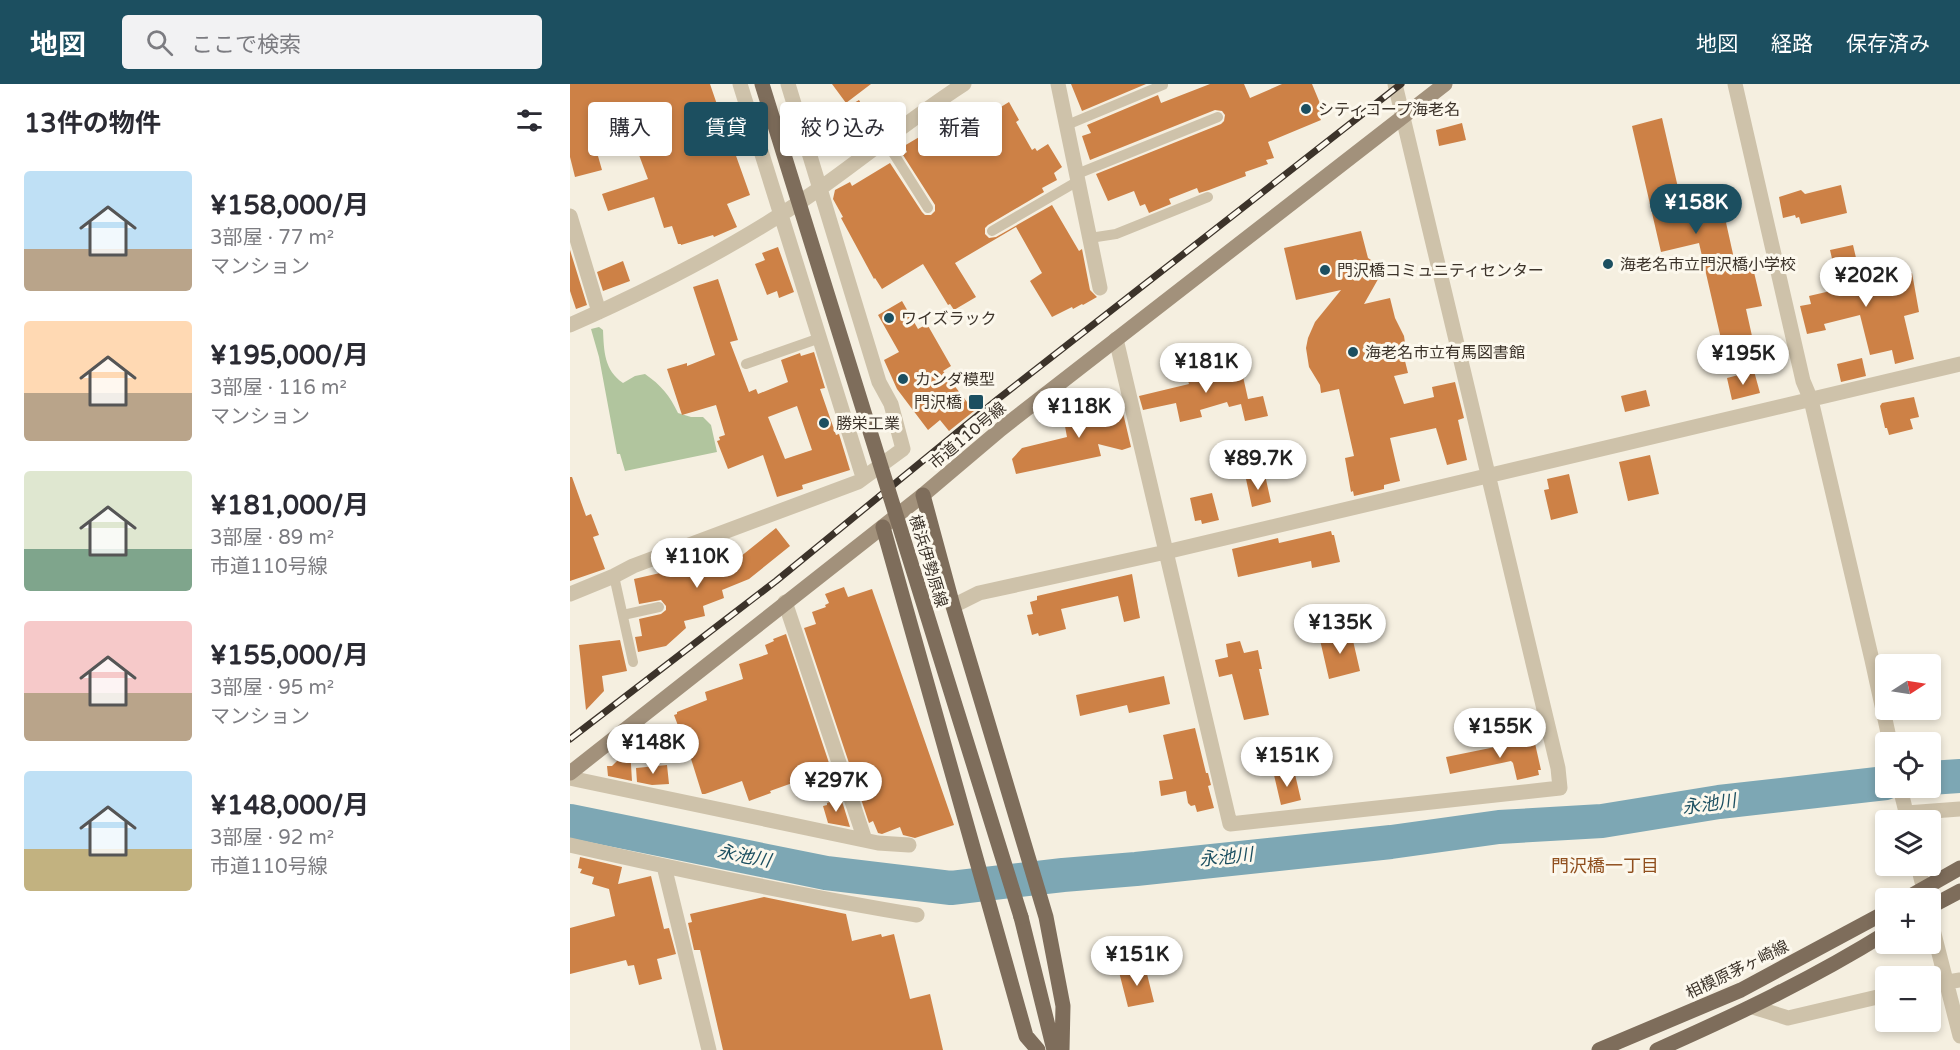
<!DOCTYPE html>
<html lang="ja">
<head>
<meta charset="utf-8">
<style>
	:root { --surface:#fff; --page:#f2f2f3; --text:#2b2b33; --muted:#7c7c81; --accent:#1c4f60 }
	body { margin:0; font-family:"Varela Round","Noto Sans JP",sans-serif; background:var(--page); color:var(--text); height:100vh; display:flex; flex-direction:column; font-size:22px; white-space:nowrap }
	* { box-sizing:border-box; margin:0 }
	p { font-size:20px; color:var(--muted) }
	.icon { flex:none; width:33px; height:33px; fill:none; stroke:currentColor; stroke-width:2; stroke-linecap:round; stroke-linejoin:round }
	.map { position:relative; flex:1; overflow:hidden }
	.side { display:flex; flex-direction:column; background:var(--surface); width:570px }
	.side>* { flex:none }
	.guide { position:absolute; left:18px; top:18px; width:570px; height:54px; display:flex; gap:12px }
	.needle { width:39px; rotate:78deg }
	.tools { position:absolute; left:1305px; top:570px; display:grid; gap:12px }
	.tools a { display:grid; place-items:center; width:66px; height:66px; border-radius:6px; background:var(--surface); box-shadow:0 3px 9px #0003; font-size:30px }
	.price { position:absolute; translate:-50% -51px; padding:0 14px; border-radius:21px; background:#fff; color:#222; font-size:20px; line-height:39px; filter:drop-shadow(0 2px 3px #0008) }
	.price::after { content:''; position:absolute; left:50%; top:36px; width:18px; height:14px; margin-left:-9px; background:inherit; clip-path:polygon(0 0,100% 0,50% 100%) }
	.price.current { background:var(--accent); color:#fff }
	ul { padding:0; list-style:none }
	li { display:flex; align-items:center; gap:18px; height:150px; padding:0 24px }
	li span { display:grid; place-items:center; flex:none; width:168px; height:120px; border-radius:6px; color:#555 }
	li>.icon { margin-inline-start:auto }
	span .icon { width:72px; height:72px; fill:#fffc; stroke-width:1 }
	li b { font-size:26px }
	h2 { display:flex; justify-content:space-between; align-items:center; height:72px; padding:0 24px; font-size:26px }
	.pill { padding:0 21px; border-radius:6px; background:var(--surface); box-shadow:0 3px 9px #0003; font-size:21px; line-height:54px }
	.pill.current { background:var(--accent); color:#fff }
	header { display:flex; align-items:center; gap:36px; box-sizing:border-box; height:84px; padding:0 30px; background:var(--accent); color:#fff }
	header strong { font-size:28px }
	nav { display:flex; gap:33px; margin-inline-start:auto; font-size:21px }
	.search { width:420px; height:54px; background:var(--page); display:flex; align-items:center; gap:15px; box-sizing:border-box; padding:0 21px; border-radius:6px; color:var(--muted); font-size:22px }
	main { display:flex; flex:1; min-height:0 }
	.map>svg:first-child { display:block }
</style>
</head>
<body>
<header>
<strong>地図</strong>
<div class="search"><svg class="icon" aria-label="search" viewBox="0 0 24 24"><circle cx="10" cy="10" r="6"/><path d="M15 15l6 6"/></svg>ここで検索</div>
<nav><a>地図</a><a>経路</a><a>保存済み</a></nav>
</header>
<main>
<section class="side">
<h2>13件の物件<svg class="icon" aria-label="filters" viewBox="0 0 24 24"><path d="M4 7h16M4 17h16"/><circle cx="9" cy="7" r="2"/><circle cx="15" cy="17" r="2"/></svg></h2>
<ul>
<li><span style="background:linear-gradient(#bfe0f5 65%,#b9a48a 0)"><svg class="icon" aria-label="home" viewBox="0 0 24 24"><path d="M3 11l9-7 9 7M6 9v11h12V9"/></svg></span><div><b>¥158,000/月</b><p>3部屋 · 77 m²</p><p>マンション</p></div></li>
<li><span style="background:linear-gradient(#ffd9b3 60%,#b9a48a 0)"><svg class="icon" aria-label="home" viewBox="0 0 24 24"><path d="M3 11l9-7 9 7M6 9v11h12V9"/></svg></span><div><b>¥195,000/月</b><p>3部屋 · 116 m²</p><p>マンション</p></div></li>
<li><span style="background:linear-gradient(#dfe7d0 65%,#7fa58c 0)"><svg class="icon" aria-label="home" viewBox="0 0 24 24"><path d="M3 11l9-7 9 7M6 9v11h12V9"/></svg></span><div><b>¥181,000/月</b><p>3部屋 · 89 m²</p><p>市道110号線</p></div></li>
<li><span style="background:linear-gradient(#f6c9c9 60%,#b9a48a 0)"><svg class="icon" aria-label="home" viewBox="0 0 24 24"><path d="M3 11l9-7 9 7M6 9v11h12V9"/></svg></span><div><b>¥155,000/月</b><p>3部屋 · 95 m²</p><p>マンション</p></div></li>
<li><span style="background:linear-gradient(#bfe0f5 65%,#c2b280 0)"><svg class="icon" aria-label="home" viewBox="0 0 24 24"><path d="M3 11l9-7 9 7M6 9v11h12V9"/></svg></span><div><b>¥148,000/月</b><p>3部屋 · 92 m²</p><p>市道110号線</p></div></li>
</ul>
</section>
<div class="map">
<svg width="1390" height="966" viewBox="0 0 1390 966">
	<rect width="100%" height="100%" fill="#f5efe0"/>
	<path fill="#b1c59e" d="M29,243L33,246C34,267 34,286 53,299L65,292L75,290C91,301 100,312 108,329L121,333H133L141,341L147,368L55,387L50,370H47L29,273L21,245Z"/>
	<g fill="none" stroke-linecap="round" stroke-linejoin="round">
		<path stroke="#7da7b4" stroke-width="34" d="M1360,694L1390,692
			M0,737L256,789L381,804L493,791L566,785L821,758L929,743L1032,737L1149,718L1316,699"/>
	</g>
	<path fill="#cd8146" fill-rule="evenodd" d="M0,0H140L153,38L157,36L163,54L160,55L180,111L157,120L167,143L144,153L143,151L111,161V160H108L102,142L94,144L84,113L38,127L32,110L78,95L57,39L29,47L33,63L26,65L32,86L5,93L0,73Z
		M262,0H301L276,19Z
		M501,0H576L512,27Z
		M640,0H674L680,14L712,0H742L754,29L749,32L751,36L698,58L704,74L696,76L698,80L675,88L676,92L639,106L629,109L627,104L599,115L601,120L579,129L575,120L570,122L564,107L538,117L526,90L651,40L654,37L655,31L652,27L645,26L520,76L512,52L521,49L517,41L588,11L591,19Z
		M289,16L305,44L282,57L267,29Z
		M439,18L449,36L446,38L462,66L465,64L467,67L478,60L492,83L484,89L487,96L472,104L474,108L418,141L415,144V150L419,154L426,153L482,121L509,167L512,165L520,206L527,213L513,221L512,220L503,225L502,223L482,233L460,197L472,189L446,143L385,179L406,213L384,226L380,220L378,221L353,180L312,205L305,194L304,195L271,134L273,133L263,115L265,106L280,98L282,102L320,79L352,128L355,131H361L365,127V121L333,71L337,68L334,62L356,49L369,71L421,40L416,32Z
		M1092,34L1115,134L1153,125L1167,188L1183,184L1192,222L1176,225L1182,252L1152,259L1129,159L1091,168L1062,42Z
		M892,39L896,56L869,62L866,46Z
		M1271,101L1277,129L1231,140L1229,133L1226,134L1225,131L1213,134L1209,113L1231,106L1235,110Z
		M791,147L798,174L810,182L811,190L794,220L820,214L825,234L834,252L836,266L835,277L838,289L824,292L834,320L864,313L862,303L885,298L894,334L888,336L897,376L877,381L866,344L820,354L830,397L814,401V405L784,412L783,407L781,408L775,374L784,372L769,305L751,309L750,301L739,283L736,264L738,254L745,238L771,206L726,216L714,164Z
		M1283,161L1295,212L1325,205L1322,194L1342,189L1349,228L1334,232L1344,275L1325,280L1322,266L1300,271L1290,231L1254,240L1256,246L1237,250L1230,222L1241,220L1239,212L1269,205L1260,166Z
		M208,163L224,208L209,214L207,207L197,211L185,180L195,176L192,169Z
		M0,166L17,221L6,225L0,207Z
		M53,177L60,197L33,207L27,188Z
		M148,195L168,256L160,258L179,308L186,305L188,310L218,298L211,276L230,269L231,272L244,268L255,304L250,305L266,351L269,350L280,386L232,401L233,405L207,413L193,371L158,385L147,357L150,356L149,353L155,351L146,321L112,331L97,285L117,279V282L145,271L123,203ZM227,322L242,366L215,375L198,333Z
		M332,217L348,245L357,240L381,282L373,287L404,327L379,347L370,336L358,346L327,305L314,276L329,268L308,231Z
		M625,267L631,287L638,285L641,295L672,288L678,315L693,312L698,332L675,337L671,320L659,323L657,318L630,326L632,333L610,338L606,319L573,326L569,312L619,300L610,272Z
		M1292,274L1296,292L1271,298L1267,280Z
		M1184,287L1190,309L1162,316L1157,294Z
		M1076,306L1080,322L1055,328L1051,312Z
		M546,308L548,317L550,316L561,363L552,366L528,360L531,372L446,390L442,375L452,364L497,353L494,337L531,329L527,313Z
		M1344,313L1349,333L1340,335L1343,345L1319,351L1317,344H1315L1310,322L1312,319Z
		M1080,371L1089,410L1058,417L1049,378Z
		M999,390L1008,429L981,436L974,406L979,405L977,395Z
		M695,391L701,418L682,423L676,395Z
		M0,393H2L16,432L21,430L29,451L23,453L35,485L0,497Z
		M642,409L649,436L632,440L631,436L625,437L620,414Z
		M206,444L220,462L179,495L152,506L154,514L133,522L135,532L114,537L116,544L96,562L68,568L65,553L72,552L69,535L91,530L96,526V522L91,516L69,520L64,495L138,478L162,469L165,477Z
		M761,447L762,451H764L770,478L742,484L741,477L668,493L662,465L708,454L709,459Z
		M562,490L570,534L554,538L548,512L491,525L496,545L469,552L468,549L462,551L457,531L463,530L460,518L467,516V512Z
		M274,503L278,513L302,505L384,741L345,754L333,751L330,743L312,750L308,749L303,737L299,739L234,544L246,540L242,528L256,523L255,521L259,519L255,510Z
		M781,548L790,587L759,595L750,556Z
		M216,550L259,679L231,688L232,691L226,692L228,697L200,707L201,709L179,717L172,697L135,710H132L112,646L110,647L104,631L107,630V628L137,616L135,608L173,595L169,580L198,570L195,561L204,557L203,555Z
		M50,556L57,587L32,592L34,607L16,626L9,561Z
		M670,557L674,569L688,566L692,585H689L699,631L674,636L662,590L649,593L645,576L658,573L656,560Z
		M594,592L600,620L559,629L557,621L510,632L506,611Z
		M625,644L636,689H638L641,701L638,702L644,724L627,728L625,721L621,722L618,719L616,707L591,712L589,697L603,695L593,651Z
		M964,655L971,686H968L969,691L947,696L943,679L941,677L880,690L876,673Z
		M60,664L62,697L38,692L37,682H42Z
		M97,681L99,700L82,701L67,698L66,684Z
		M724,686L731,716L711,721L704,691Z
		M271,714L280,743L258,739L253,722L257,721V719Z
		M10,773L52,783L48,800L81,792L94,845L99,844L106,870L87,875L92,895L69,901L64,881L58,882L56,876L0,890V844L45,832L39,805L22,800L24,793L10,789L12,785L8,784Z
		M194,813L276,830L282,857L311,850L312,853L324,850L340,915L360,910L373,966H153L130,866H124L118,839L122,838L120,830Z
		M575,882L584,918L558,923L549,888Z"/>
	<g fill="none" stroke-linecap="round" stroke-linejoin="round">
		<path stroke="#cec2aa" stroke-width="10" d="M497,41L593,1
			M315,56L358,124
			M507,90L648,33
			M422,147L508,97
			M520,154L546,150L638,113
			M176,280L250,254
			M44,492L63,578
			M53,531L89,523"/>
		<path stroke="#cec2aa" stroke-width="15" d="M170,0L293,393
			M488,0L530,204
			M1165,0L1233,297L1241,316L1302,576L1320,658
			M0,132L29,228
			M0,241C86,203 172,159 249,105C297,71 344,32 394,0
			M546,255L660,740L990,704L988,684L825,0
			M0,510L44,492L63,482L288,398L333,365L321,320L309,298L218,0
			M215,518L295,756
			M383,522L409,509L596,468L1390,280
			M0,694L308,759L339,761
			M1330,704L1338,736
			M1336,729L1390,725
			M0,761C115,787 231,812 347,831
			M94,782L139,966
			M1348,782L1356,814
			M1360,834L1390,952
			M1360,901L1390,896
			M1183,923L1218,934L1316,911"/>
		<path stroke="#a2917b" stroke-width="15" d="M0,689L353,411L431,345L875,0"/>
		<path stroke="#7e6d5b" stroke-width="15" d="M353,411L383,522L476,833L493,922L492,966
			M313,443L456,952L468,966
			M1337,814L1390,784
			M1360,823L1390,807
			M451,833L484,966
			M1029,966L1171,906L1316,828
			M1087,966C1166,931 1242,895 1316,849"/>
		<g stroke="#3c332a" stroke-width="7">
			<path id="rail" d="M0,655L206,497L428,315L831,0"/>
		</g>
		<use href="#rail" stroke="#fcf8ed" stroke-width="4.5" stroke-dasharray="14" stroke-linecap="butt"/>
		<path stroke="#7e6d5b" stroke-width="15" d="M192,0L451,833"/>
	</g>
	<g fill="#1c4f60" stroke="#fcf8ed" stroke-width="2">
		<circle cx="736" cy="25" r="6"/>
		<circle cx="1038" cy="180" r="6"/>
		<circle cx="755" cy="186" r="6"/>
		<circle cx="319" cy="234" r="6"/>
		<circle cx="783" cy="268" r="6"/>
		<circle cx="333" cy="295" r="6"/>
		<rect x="398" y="310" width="16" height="16" rx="3"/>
		<circle cx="254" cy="339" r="6"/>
	</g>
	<g text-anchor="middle" stroke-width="6" stroke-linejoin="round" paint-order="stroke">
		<g font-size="16" fill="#3c332a" stroke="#fcf8ed" text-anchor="start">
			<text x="748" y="31">シティコープ海老名</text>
			<text x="1050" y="186">海老名市立門沢橋小学校</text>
			<text x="767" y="192">門沢橋コミュニティセンター</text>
			<text x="331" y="240">ワイズラック</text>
			<text x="795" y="274">海老名市立有馬図書館</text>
			<text x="345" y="301">カンダ模型</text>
			<text x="392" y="324" text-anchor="end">門沢橋</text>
			<text x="266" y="345">勝栄工業</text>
		</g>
		<g font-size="16" fill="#3c332a" stroke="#fcf8ed">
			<text transform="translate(397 351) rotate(-40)" y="6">市道110号線</text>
			<text transform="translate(359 477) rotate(73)" y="6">横浜伊勢原線</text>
			<text transform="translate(1167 885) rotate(-26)" y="6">相模原茅ヶ崎線</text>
		</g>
		<g font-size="18" font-style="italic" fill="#1c4f60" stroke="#fcf8ed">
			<text transform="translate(1139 720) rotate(-8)" y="6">永池川</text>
			<text transform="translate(174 772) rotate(11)" y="6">永池川</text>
			<text transform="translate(656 773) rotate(-6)" y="6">永池川</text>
		</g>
		<g font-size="18" fill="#904f1e" stroke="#fcf8ed">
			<text x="1035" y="788">門沢橋一丁目</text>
		</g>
	</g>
</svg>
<div class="tools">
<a><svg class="needle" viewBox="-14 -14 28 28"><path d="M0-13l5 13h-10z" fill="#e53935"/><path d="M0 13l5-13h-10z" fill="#7c7c81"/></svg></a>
<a><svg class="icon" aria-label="locate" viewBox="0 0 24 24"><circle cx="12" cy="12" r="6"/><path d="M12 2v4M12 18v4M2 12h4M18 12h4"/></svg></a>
<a><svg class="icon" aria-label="layers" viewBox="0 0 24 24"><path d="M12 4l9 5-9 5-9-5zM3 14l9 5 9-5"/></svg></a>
<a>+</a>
<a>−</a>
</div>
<b class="price current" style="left:1126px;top:151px">¥158K</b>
<b class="price" style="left:1296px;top:224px">¥202K</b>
<b class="price" style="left:1173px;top:302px">¥195K</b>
<b class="price" style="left:636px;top:310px">¥181K</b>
<b class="price" style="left:509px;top:355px">¥118K</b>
<b class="price" style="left:688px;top:407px">¥89.7K</b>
<b class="price" style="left:127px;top:505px">¥110K</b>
<b class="price" style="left:770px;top:571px">¥135K</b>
<b class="price" style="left:930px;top:675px">¥155K</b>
<b class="price" style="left:83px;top:691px">¥148K</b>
<b class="price" style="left:717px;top:704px">¥151K</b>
<b class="price" style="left:266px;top:729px">¥297K</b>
<b class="price" style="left:567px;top:903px">¥151K</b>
<div class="guide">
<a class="pill">購入</a>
<a class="pill current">賃貸</a>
<a class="pill">絞り込み</a>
<a class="pill">新着</a>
</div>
</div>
</main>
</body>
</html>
